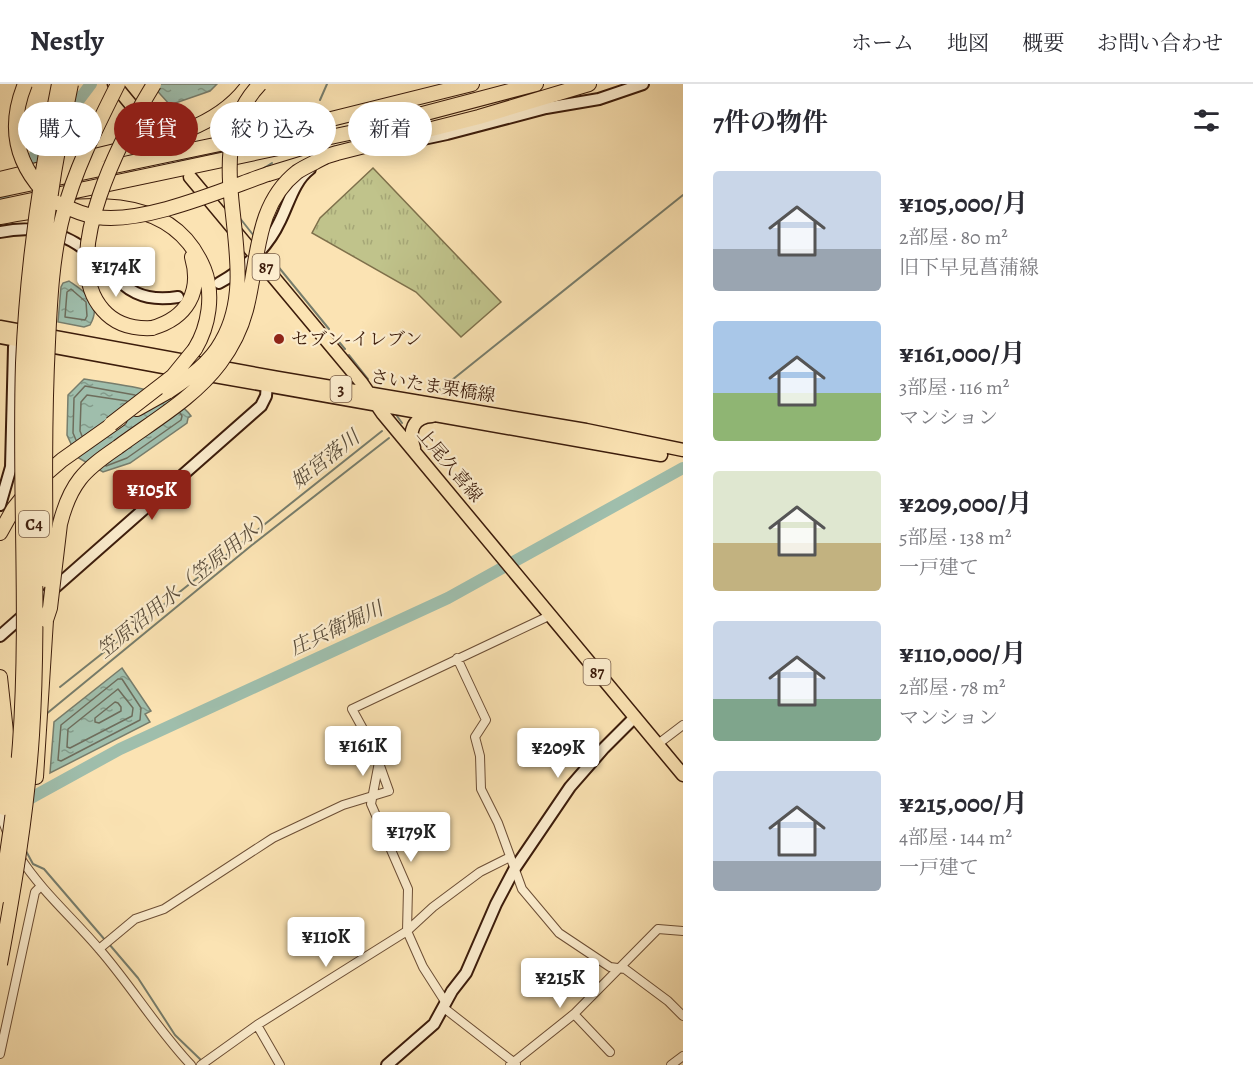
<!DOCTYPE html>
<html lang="ja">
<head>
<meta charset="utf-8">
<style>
	:root { --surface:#fff; --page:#f7f7f7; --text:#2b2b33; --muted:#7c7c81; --line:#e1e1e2; --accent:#8f2418 }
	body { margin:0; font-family:Alegreya,"Noto Serif JP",serif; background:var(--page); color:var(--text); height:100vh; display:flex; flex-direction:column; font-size:22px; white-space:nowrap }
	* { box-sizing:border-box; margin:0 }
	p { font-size:20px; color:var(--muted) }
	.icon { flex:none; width:33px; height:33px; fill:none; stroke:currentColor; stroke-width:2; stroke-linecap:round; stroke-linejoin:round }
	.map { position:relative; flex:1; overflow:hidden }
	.details { display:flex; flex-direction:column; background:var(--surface); width:570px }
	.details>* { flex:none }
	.hud { position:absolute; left:18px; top:18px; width:570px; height:54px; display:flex; gap:12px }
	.price { position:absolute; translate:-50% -51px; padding:0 14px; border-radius:6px; background:#fff; color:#222; font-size:20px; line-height:39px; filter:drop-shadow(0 2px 3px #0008) }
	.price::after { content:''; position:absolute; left:50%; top:36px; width:18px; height:14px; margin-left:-9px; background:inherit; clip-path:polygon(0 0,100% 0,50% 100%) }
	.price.current { background:var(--accent); color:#fff }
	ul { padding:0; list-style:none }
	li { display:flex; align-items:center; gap:18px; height:150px; padding:0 30px }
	li span { display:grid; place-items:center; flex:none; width:168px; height:120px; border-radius:6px; color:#555 }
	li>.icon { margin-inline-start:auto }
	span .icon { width:72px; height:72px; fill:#fffc; stroke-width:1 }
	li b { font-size:26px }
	h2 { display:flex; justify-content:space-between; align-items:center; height:72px; padding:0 30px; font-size:26px }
	.chip { padding:0 21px; border-radius:27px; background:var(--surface); box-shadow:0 3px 15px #0003; font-size:21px; line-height:54px }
	.chip.current { background:var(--accent); color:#fff }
	header { display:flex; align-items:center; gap:36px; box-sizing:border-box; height:84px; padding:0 30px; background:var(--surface); border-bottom:2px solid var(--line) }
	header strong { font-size:28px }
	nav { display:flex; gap:33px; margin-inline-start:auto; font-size:21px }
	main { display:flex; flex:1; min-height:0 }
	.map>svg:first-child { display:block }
</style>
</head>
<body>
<header>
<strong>Nestly</strong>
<nav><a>ホーム</a><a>地図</a><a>概要</a><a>お問い合わせ</a></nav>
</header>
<main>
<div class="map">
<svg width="683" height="981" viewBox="0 0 683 981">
	<defs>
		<pattern id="grass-tufts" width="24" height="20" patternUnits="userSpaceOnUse" patternTransform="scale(1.5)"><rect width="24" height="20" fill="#c0c38b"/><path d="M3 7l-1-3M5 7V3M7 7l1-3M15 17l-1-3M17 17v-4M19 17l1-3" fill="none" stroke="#a6a777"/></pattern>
		<pattern id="water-ripples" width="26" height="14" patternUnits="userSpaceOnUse" patternTransform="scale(1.5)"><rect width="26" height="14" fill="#9fbeac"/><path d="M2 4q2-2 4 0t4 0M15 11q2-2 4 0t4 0" fill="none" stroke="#839a8a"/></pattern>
	</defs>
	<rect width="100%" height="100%" fill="#fbe3b3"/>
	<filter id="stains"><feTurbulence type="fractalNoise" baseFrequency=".00333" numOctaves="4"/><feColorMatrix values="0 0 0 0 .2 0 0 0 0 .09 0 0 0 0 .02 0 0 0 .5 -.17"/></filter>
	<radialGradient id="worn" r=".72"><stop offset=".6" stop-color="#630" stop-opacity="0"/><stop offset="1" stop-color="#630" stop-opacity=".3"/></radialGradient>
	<path fill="url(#grass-tufts)" stroke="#7e704b" stroke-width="1.5" d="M373,84L501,218L461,253L416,208L312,149L320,134Z"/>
	<path fill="url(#water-ripples)" stroke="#777d6c" stroke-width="1.5" d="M151,0H217L210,7L170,21Z
		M69,197C85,208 103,218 90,241L84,243L58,238L61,203L63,199Z
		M84,295C117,301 170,303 191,332L188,334L187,339L130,379L103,388L77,373L67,351L68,311Z
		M122,584L151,627L145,630L150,638L50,689L54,638Z"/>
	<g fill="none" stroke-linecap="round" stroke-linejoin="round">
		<path stroke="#6e6d5c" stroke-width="1.5" d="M71,205L86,218L87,232L85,236L65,233L67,208Z
			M82,352L80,347L81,318L87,311L127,317
			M76,356L73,349L74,314L85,302L135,311
			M106,382L127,374L181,336L182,332L180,329
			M118,595H122L141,624L140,636L61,677L58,676L61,641Z
			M118,605L133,624L132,632L70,664L67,663L68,645Z
			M115,618L118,619L121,623V627L99,639L95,638V634Z"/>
		<path stroke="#777d6c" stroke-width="2" d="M320,16L327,0
			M264,84L272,79
			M239,133L254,152
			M272,175L329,245
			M334,252L345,265
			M349,271L368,295
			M437,308L683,111
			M397,332L402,339
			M60,603L382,347
			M45,631L252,461L389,354
			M26,767L33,780L44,785L105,856
			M109,860L138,894L175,951L202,977"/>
		<path stroke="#9fbeac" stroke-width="12" d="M63,37L91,0
			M0,115L50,53
			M20,720L120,665L448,514L683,384"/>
		<g stroke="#6c4e35" stroke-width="10">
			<path id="street" d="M457,574L486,636L475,653L480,672L481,705L498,739L522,805L559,849L610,883L625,885L668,917L683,932
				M658,660L683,641
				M379,678L371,720L408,805L407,847L423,883L446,919
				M0,730L7,748
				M19,772C42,808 73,834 100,866C132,903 157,945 191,981
				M99,865L135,835L164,825L273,754L343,721L389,707L374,665L352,625L551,531
				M444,924L516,980
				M574,930L610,968
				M257,941L280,981
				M0,970L35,808L41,802
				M201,981L257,941L407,847L433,823L480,788L510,773
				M510,981L574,930L658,845L683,847
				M671,981L683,972"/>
		</g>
		<g stroke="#3c1c0b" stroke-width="14">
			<path id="secondary" d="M381,64L447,50L546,24L599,15L643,0
				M0,148C29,142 59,146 84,165C119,191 126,221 178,213
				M219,199C246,184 267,165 280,137C289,119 294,97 310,85
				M0,421L11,383L14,263L17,250
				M0,552L261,322L266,312L267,300
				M387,981L434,940L452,907L466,889L496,820L515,784L570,703L604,664L635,633"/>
		</g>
		<g stroke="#3c1c0b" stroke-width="15">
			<path id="primary" d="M114,0L165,62
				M190,93L361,298L383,330L683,691
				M0,243L278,294L586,346L683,366
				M0,253L185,287
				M203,290L661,371
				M414,364C408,347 413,333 432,332"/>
		</g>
		<g stroke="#3c1c0b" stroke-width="16">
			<path id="highway" d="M187,46C212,36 234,22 249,0
				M268,90L337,69L479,33L589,0
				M0,95L144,60
				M0,106L291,45L472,0
				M0,123L354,48L536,0
				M0,133C71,121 170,101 204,185C214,210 209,242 195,265
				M152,244C187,234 202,208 192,173
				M137,325L169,307
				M40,395L62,376L120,335
				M0,449L14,424L26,409
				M0,593L6,648L7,679
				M36,693L46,536"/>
		</g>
		<use href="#street" stroke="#fcedce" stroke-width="8"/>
		<use href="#secondary" stroke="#fcedce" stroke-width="10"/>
		<use href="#primary" stroke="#fbe3b3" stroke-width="12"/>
		<use href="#highway" stroke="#fbe3b3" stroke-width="14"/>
		<g stroke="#3c1c0b" stroke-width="16" stroke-linecap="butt">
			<path id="highway-bridge" d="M25,0C9,39 14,75 43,107
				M144,60L187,46
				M58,119C70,125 83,131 97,133C145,140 222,106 268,90
				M152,244C133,245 116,241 103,226C56,174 124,49 154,0
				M169,307C190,293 210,279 222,257C268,177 191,72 260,0
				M111,340L173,292L195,265
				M46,496C45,416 44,337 48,258C50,216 52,172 63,131C75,85 97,42 118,0
				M46,536L50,524L60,440C64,424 69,409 80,395C90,382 105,372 118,363C153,337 194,314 220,279C232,263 241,245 246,226C259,177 254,122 297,88C306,82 316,78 325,73
				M4,724L7,679
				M0,812C9,762 16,711 20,659C29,533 19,405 23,279C27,185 40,92 59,0
				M0,880C14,804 27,728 32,651C40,527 31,403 35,279C38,185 51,92 71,0"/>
		</g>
		<use href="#highway-bridge" stroke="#fbe3b3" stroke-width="14"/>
	</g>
	<circle fill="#8f2418" stroke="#fcedce" stroke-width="2" cx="279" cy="255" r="6"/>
	<g text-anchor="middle" stroke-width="4.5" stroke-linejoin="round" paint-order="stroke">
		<g fill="#fcedce" stroke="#765b46" stroke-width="1.5">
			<rect x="252.5" y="170" width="27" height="26" rx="4.5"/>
			<rect x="330.5" y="292" width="21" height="26" rx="4.5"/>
			<rect x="19" y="427" width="30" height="26" rx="4.5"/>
			<rect x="583.5" y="575" width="27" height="26" rx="4.5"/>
		</g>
		<g font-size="16" font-weight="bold" fill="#3c1c0b">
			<text x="266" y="189">87</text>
			<text x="341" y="311">3</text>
			<text x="34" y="446">C4</text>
			<text x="597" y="594">87</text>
		</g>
		<g font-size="18" fill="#3c1c0b" stroke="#fcedce" text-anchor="start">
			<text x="291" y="261">セブン-イレブン</text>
		</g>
		<g font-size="18" fill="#3c1c0b" stroke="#fcedce">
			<text transform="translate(433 302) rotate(9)" y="6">さいたま栗橋線</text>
			<text transform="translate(450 381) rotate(50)" y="6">上尾久喜線</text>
		</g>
		<g font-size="20" font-style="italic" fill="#5a4d3b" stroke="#fcedce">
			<text transform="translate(325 375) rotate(-38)" y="7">姫宮落川</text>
			<text transform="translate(185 500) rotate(-39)" y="7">笠原沼用水（笠原用水）</text>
			<text transform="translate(336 544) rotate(-25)" y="7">庄兵衛堀川</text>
		</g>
	</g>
	<rect width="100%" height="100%" filter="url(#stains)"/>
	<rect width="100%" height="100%" fill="url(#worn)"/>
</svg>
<b class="price" style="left:116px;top:214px">¥174K</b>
<b class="price current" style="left:152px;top:437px">¥105K</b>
<b class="price" style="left:363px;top:693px">¥161K</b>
<b class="price" style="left:558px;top:695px">¥209K</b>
<b class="price" style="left:411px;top:779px">¥179K</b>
<b class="price" style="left:326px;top:884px">¥110K</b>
<b class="price" style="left:560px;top:925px">¥215K</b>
<div class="hud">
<a class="chip">購入</a>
<a class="chip current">賃貸</a>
<a class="chip">絞り込み</a>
<a class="chip">新着</a>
</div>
</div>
<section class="details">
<h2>7件の物件<svg class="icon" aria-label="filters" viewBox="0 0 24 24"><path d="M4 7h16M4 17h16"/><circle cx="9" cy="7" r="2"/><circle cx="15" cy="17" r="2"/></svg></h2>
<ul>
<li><span style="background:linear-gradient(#c9d6e8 65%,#9aa5b1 0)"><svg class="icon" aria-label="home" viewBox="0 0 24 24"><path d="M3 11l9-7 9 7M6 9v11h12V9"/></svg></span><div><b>¥105,000/月</b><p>2部屋 · 80 m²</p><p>旧下早見菖蒲線</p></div></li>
<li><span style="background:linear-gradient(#a9c7e8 60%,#8fb573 0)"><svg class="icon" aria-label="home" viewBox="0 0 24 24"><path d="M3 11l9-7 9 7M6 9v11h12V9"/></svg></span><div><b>¥161,000/月</b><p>3部屋 · 116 m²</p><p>マンション</p></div></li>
<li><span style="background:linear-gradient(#dfe7d0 60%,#c2b280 0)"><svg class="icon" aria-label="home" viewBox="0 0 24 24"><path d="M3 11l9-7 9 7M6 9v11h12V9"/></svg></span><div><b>¥209,000/月</b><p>5部屋 · 138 m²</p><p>一戸建て</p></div></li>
<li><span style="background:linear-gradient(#c9d6e8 65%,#7fa58c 0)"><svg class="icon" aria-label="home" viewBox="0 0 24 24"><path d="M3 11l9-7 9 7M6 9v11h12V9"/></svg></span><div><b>¥110,000/月</b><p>2部屋 · 78 m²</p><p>マンション</p></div></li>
<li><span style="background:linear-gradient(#c9d6e8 75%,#9aa5b1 0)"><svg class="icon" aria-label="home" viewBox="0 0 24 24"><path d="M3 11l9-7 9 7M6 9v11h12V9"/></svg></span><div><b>¥215,000/月</b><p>4部屋 · 144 m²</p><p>一戸建て</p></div></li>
</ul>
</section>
</main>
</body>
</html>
